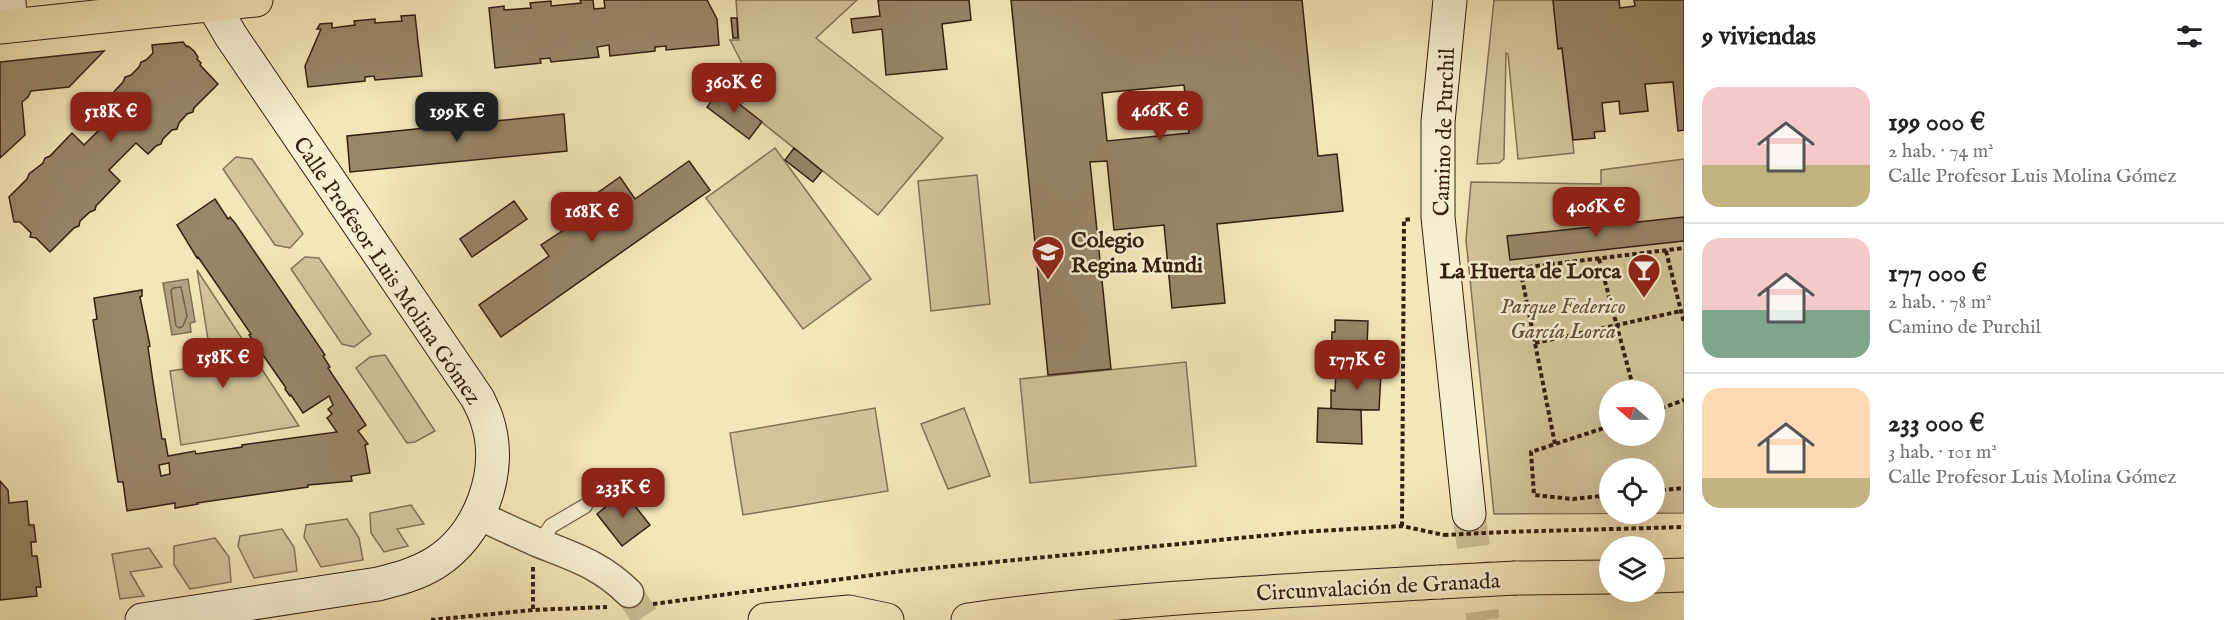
<!DOCTYPE html>
<html lang="es">
<head>
<meta charset="utf-8">
<style>
	:root { --surface:#fff; --page:#f2f2f2; --text:#202124; --muted:#757577; --line:#e0e0e0; --accent:#8f2418 }
	body { margin:0; font-family:"IM FELL English",serif; background:var(--page); color:var(--text); height:100vh; display:flex; flex-direction:column; font-size:22px; white-space:nowrap }
	* { box-sizing:border-box; margin:0 }
	p { font-size:20px; color:var(--muted) }
	.icon { flex:none; width:33px; height:33px; fill:none; stroke:currentColor; stroke-width:2; stroke-linecap:round; stroke-linejoin:round }
	.map { position:relative; flex:1; overflow:hidden }
	.details { display:flex; flex-direction:column; background:var(--surface); width:540px }
	.details>* { flex:none }
	.needle { width:39px; rotate:290deg }
	.fabs { position:absolute; left:1599px; top:380px; display:grid; gap:12px }
	.fabs a { display:grid; place-items:center; width:66px; height:66px; border-radius:50%; background:var(--surface); box-shadow:0 6px 24px #0002; font-size:30px }
	.price { position:absolute; translate:-50% -51px; padding:0 14px; border-radius:12px; background:var(--accent); color:#fff; font-size:20px; line-height:39px; filter:drop-shadow(0 2px 3px #0008) }
	.price::after { content:''; position:absolute; left:50%; top:36px; width:18px; height:14px; margin-left:-9px; background:inherit; clip-path:polygon(0 0,100% 0,50% 100%) }
	.price.selected { background:#222; color:#fff }
	ul { padding:0; list-style:none }
	li { display:flex; align-items:center; gap:18px; height:150px; padding:0 18px }
	li+li { border-top:2px solid var(--line) }
	li span { display:grid; place-items:center; flex:none; width:168px; height:120px; border-radius:18px; color:#555 }
	li>.icon { margin-inline-start:auto }
	span .icon { width:72px; height:72px; fill:#fffc; stroke-width:1 }
	li b { font-size:26px }
	h2 { display:flex; justify-content:space-between; align-items:center; height:72px; padding:0 18px; font-size:26px }
	main { display:flex; flex:1; min-height:0 }
	.map>svg:first-child { display:block }
</style>
</head>
<body>
<main>
<div class="map">
<svg width="1684" height="620" viewBox="0 0 1684 620">
	<rect width="100%" height="100%" fill="#f3e6b8"/>
	<filter id="stains"><feTurbulence type="fractalNoise" baseFrequency=".00333" numOctaves="4"/><feColorMatrix values="0 0 0 0 .2 0 0 0 0 .09 0 0 0 0 .02 0 0 0 .5 -.17"/></filter>
	<radialGradient id="worn" r=".72"><stop offset=".6" stop-color="#630" stop-opacity="0"/><stop offset="1" stop-color="#630" stop-opacity=".3"/></radialGradient>
	<path fill="#d3c49b" stroke="#847256" stroke-width="1.5" fill-rule="evenodd" d="M736,0H857L816,38L943,138L878,215L740,105L756,91L730,40H739Z
		M1494,0H1553L1559,48H1562L1574,153L1518,159L1508,54L1506,53L1504,159L1499,163L1477,164Z
		M775,148L871,279L803,329L706,198Z
		M236,157L252,159L303,234L290,248L275,245L223,169Z
		M1684,159V513L1494,514L1466,240L1471,182L1601,184V170ZM1610,390H1654V435H1610ZM1610,468H1654V513H1610Z
		M977,175L990,304L931,311L918,181Z
		M305,257L319,258L371,334L354,347L342,344L291,269Z
		M197,270L299,426L181,445L170,371L212,365Z
		M385,355L435,431L415,442L407,443L356,368L370,357Z
		M1186,362L1196,466L1030,483L1020,379Z
		M875,408L888,491L743,515L730,433Z
		M964,408L990,476L948,489L921,424Z
		M411,505L424,524L397,529L408,546L384,552L371,533L370,513Z
		M347,519L359,538L363,560L321,567L304,537L306,525Z
		M282,529L294,547L297,571L254,578L238,546L240,536Z
		M215,538L229,557L231,582L190,589L174,565V546Z
		M149,548L162,567L130,572L144,596L120,599L112,554Z"/>
	<path fill="#b3a27f" stroke="#816e53" stroke-width="1.5" d="M188,279L195,322L190,323L191,332L172,335L163,283Z"/>
	<g fill="none" stroke-linecap="round" stroke-linejoin="round">
		<path stroke="#746048" stroke-width="1.5" d="M181,287L187,316L183,326L179,328L176,326L171,291L173,288Z"/>
	</g>
	<path fill="#988667" stroke="#361f10" stroke-width="1.5" fill-rule="evenodd" d="M580,0H593L594,9L605,8L604,0H707L717,19L719,45L666,50V46L655,47V51L610,56L609,45L597,47L599,57L551,62L550,58L540,59L541,63L495,68L489,8L504,6V10L531,8L530,3L551,1V6L581,3Z
		M878,0H969L971,20L942,24L947,69L886,75L882,29L853,33L851,19L880,16Z
		M1011,0H1302L1318,156L1337,154L1343,211L1217,224L1225,303L1172,308L1164,225L1114,230L1107,161L1090,162L1111,369L1048,375ZM1184,85L1189,133L1107,141L1102,93Z
		M1553,0H1619L1620,8L1635,6L1634,0H1684V130L1678,131L1673,82L1645,84L1648,111L1620,114L1619,101L1602,103L1605,131L1594,132L1595,138L1573,140L1562,48L1558,49Z
		M415,15L422,76L375,80L374,76L365,77V81L308,87L305,66L321,29H317L320,24L332,23V28L355,25L354,21L375,19V23L402,21L401,16Z
		M731,18H737L738,38H733Z
		M183,42L187,47L188,46L194,51L198,57L197,59L201,63L200,65L218,84L194,108L193,112L187,114L179,123L177,129L172,130L163,139L161,144L156,146L148,154L136,143L109,170L120,181L96,206L95,210L90,212L80,221L79,226L74,228L50,252L36,238L30,237L31,233L20,222H14L9,197L27,179L29,174L43,163L45,158L50,156L72,133L84,145L111,118L100,107L123,82L125,77L131,75L139,67L141,62L146,60L153,53L152,45Z
		M104,51L69,87L31,91L28,97L22,102L25,135L0,158V62Z
		M720,89L762,122L749,139L707,107Z
		M564,114L567,151L350,172L347,136Z
		M794,148L822,171L813,182L785,160Z
		M689,161L710,190L501,337L479,305L549,256L541,245L562,231L556,222L620,177L635,199Z
		M215,199L228,219L230,217L235,223L325,355L323,356L330,367L328,368L366,425L358,431L368,444L365,445L370,473L351,476L352,481L308,485V487L197,503L198,504L175,508V503L127,511L123,482H118L104,390L93,320L97,319L94,298L142,290V296L140,297L150,346L148,347L153,382L162,439H165L168,456L195,451L196,454L242,447V445L337,432L327,418L332,414L328,409L333,405L329,396L303,413L291,395L290,396L285,389L286,388L249,335L251,334L198,257L197,258L177,225ZM169,463L170,474L161,476L159,465Z
		M514,201L527,219L472,257L460,239Z
		M1684,217V241L1510,260L1507,236Z
		M1335,320L1368,321L1366,372L1331,371L1332,332H1335Z
		M1336,372L1381,373L1379,410L1331,409V390L1335,391Z
		M1318,408L1361,410L1362,444L1317,442Z
		M0,481L8,490L9,503L27,501L29,525H34L36,542H31L32,556H37L41,587H36L37,596L0,600Z
		M624,492L650,525L622,546L597,514Z"/>
	<g fill="none" stroke-linecap="round" stroke-linejoin="round">
		<path stroke="#cdbe96" stroke-width="28" stroke-dasharray="28 14" stroke-linecap="butt" d="M629,593L647,620"/>
		<path stroke="#cdbe96" stroke-width="33" stroke-dasharray="33 16" stroke-linecap="butt" d="M1469,514L1483,620"/>
		<g stroke="#65513a" stroke-width="16">
			<path id="lane" d="M540,543L551,526L585,506"/>
		</g>
		<g stroke="#65513a" stroke-width="31">
			<path id="street" d="M11,0L14,26
				M479,515C498,525 519,534 539,543C574,557 601,565 629,593"/>
		</g>
		<g stroke="#361f10" stroke-width="35">
			<path id="secondary" d="M1450,0L1438,122V217L1469,514
				M142,620L378,584C398,579 417,574 435,563C480,535 504,471 487,420C485,413 481,406 478,399L231,36L210,0"/>
		</g>
		<g stroke="#361f10" stroke-width="35">
			<path id="primary" d="M0,27L256,0"/>
		</g>
		<g stroke="#361f10" stroke-width="35">
			<path id="highway" d="M1654,576L1684,575
				M1516,578L1610,577
				M765,620L849,612L887,620
				M968,620C1124,598 1283,591 1440,582"/>
		</g>
		<path stroke="#361f10" stroke-width="4" stroke-dasharray="4.5 3" stroke-linecap="butt" d="M1666,251L1684,323
			M1599,259L1634,390
			M1535,343L1681,311
			M1654,411L1684,400
			M1610,426L1531,452L1534,495L1573,499L1610,495
			M1555,444L1520,268L1684,248
			M1654,491L1684,488
			M1402,526L1404,220L1411,219
			M1504,532L1684,527
			M533,567V610
			M653,604L903,571L1301,532L1402,526L1444,535
			M431,620L533,610L607,607"/>
		<use href="#lane" stroke="#f7efd1" stroke-width="14"/>
		<use href="#street" stroke="#f7efd1" stroke-width="28"/>
		<use href="#secondary" stroke="#f7efd1" stroke-width="33"/>
		<use href="#primary" stroke="#f3e6b8" stroke-width="33"/>
		<use href="#highway" stroke="#f3e6b8" stroke-width="33"/>
		<g stroke="#361f10" stroke-width="35" stroke-linecap="butt">
			<path id="highway-bridge" d="M1440,582L1516,578"/>
		</g>
		<path stroke="#361f10" stroke-width="4" stroke-dasharray="4.5 3" stroke-linecap="butt" d="M1444,535L1504,532"/>
		<use href="#highway-bridge" stroke="#f3e6b8" stroke-width="33"/>
	</g>
	<defs>
		<g id="school-pin" transform="scale(1.725)"><path d="M0 17L-7.5 6A9.5 9.5 0 1 1 7.5 6Z" fill="#8f2418" stroke="#f7efd1"/><path d="M0-5L7-2L0 1L-7-2ZM-4 1L0 2.5L4 1V4Q0 6-4 4Z" fill="#fff"/></g>
		<g id="bar-pin" transform="scale(1.725)"><path d="M0 17L-7.5 6A9.5 9.5 0 1 1 7.5 6Z" fill="#8f2418" stroke="#f7efd1"/><path d="M-6-5H6L.8 .8V4.5H3.5V6h-7V4.5H-.8V.8Z" fill="#fff"/></g>
	</defs>
	<g fill-rule="evenodd">
		<use href="#school-pin" x="1048" y="252"/>
		<use href="#bar-pin" x="1644" y="270"/>
	</g>
	<g text-anchor="middle" stroke-width="5" stroke-linejoin="round" paint-order="stroke">
		<g font-size="22" fill="#361f10" stroke="#f7efd1">
			<text transform="translate(1443 132) rotate(-88)" y="8">Camino de Purchil</text>
			<text transform="translate(388 270) rotate(56)" y="8">Calle Profesor Luis Molina Gómez</text>
			<text transform="translate(1378 586) rotate(-3)" y="8">Circunvalación de Granada</text>
		</g>
		<g font-size="22" font-weight="bold" fill="#361f10" stroke="#f7efd1" text-anchor="start">
			<text x="1071" y="247">Colegio<tspan x="1071" dy="25">Regina Mundi</tspan></text>
			<text x="1621" y="278" text-anchor="end">La Huerta de Lorca</text>
		</g>
		<g font-size="22" font-style="italic" fill="#65513a" stroke="#f7efd1">
			<text x="1563" y="313">Parque Federico<tspan x="1563" dy="25">García Lorca</tspan></text>
		</g>
	</g>
	<rect width="100%" height="100%" filter="url(#stains)"/>
	<rect width="100%" height="100%" fill="url(#worn)"/>
</svg>
<div class="fabs">
<a><svg class="needle" viewBox="-14 -14 28 28"><path d="M0-13l5 13h-10z" fill="#e53935"/><path d="M0 13l5-13h-10z" fill="#757577"/></svg></a>
<a><svg class="icon" aria-label="locate" viewBox="0 0 24 24"><circle cx="12" cy="12" r="6"/><path d="M12 2v4M12 18v4M2 12h4M18 12h4"/></svg></a>
<a><svg class="icon" aria-label="layers" viewBox="0 0 24 24"><path d="M12 4l9 5-9 5-9-5zM3 14l9 5 9-5"/></svg></a>
</div>
<b class="price" style="left:734px;top:114px">360K €</b>
<b class="price" style="left:1160px;top:142px">466K €</b>
<b class="price" style="left:111px;top:143px">518K €</b>
<b class="price selected" style="left:457px;top:143px">199K €</b>
<b class="price" style="left:1596px;top:238px">406K €</b>
<b class="price" style="left:592px;top:243px">168K €</b>
<b class="price" style="left:223px;top:389px">158K €</b>
<b class="price" style="left:1357px;top:391px">177K €</b>
<b class="price" style="left:623px;top:519px">233K €</b>
</div>
<section class="details">
<h2>9 viviendas<svg class="icon" aria-label="filters" viewBox="0 0 24 24"><path d="M4 7h16M4 17h16"/><circle cx="9" cy="7" r="2"/><circle cx="15" cy="17" r="2"/></svg></h2>
<ul>
<li><span style="background:linear-gradient(#f6c9c9 65%,#c2b280 0)"><svg class="icon" aria-label="home" viewBox="0 0 24 24"><path d="M3 11l9-7 9 7M6 9v11h12V9"/></svg></span><div><b>199 000 €</b><p>2 hab. · 74 m²</p><p>Calle Profesor Luis Molina Gómez</p></div></li>
<li><span style="background:linear-gradient(#f6c9c9 60%,#7fa58c 0)"><svg class="icon" aria-label="home" viewBox="0 0 24 24"><path d="M3 11l9-7 9 7M6 9v11h12V9"/></svg></span><div><b>177 000 €</b><p>2 hab. · 78 m²</p><p>Camino de Purchil</p></div></li>
<li><span style="background:linear-gradient(#ffd9b3 75%,#c2b280 0)"><svg class="icon" aria-label="home" viewBox="0 0 24 24"><path d="M3 11l9-7 9 7M6 9v11h12V9"/></svg></span><div><b>233 000 €</b><p>3 hab. · 101 m²</p><p>Calle Profesor Luis Molina Gómez</p></div></li>
</ul>
</section>
</main>
</body>
</html>
